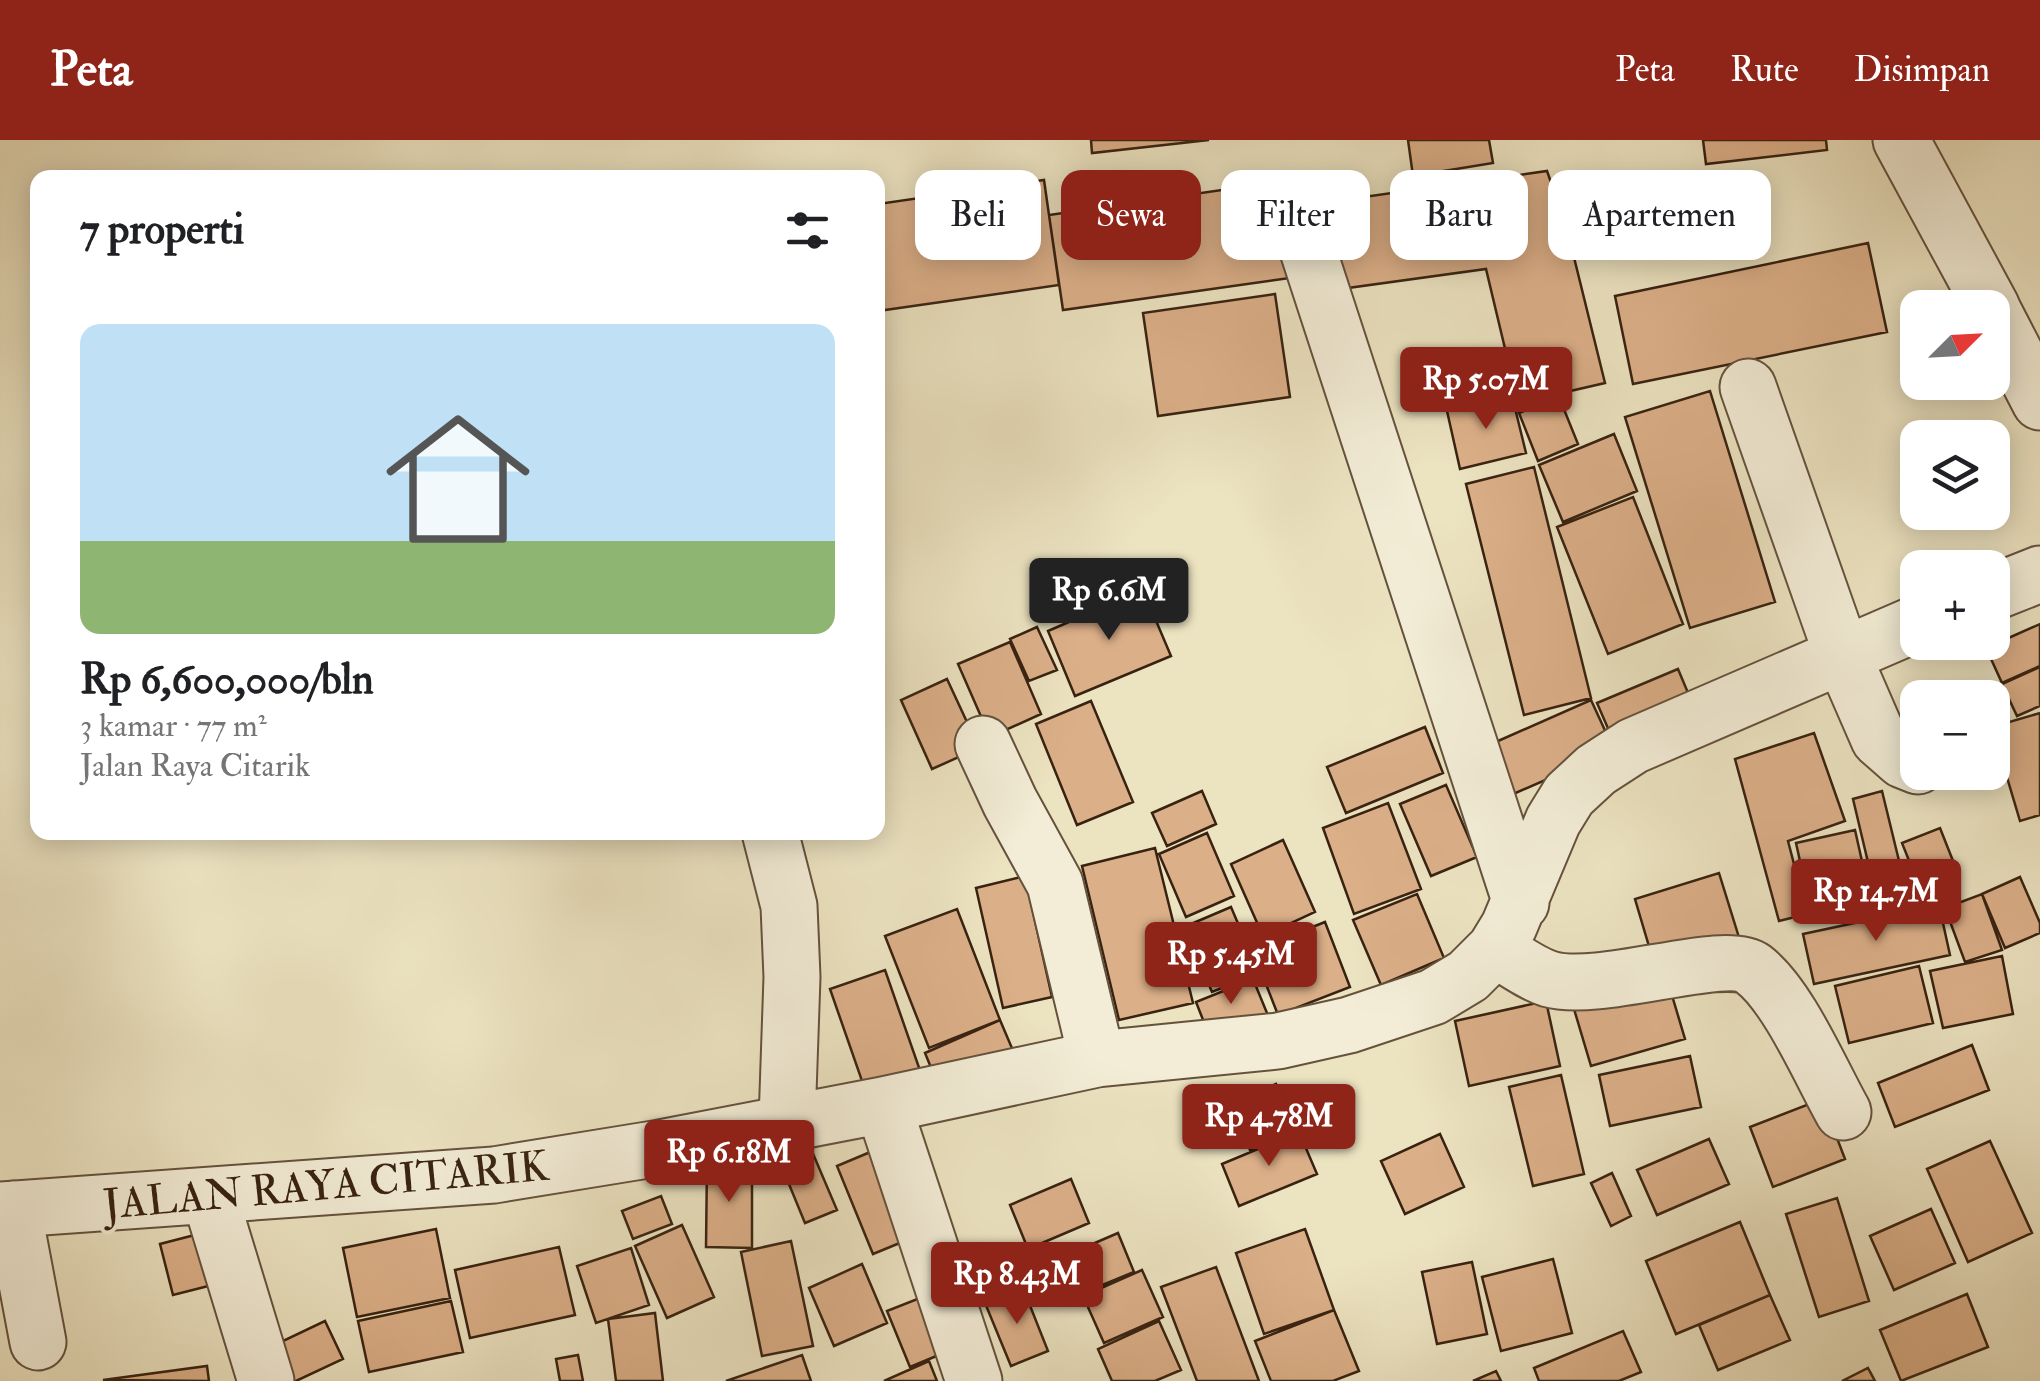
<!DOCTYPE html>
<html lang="id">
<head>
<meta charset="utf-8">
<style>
	:root { --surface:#fff; --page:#f6f6f6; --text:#202124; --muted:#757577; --line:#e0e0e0; --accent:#8f2418 }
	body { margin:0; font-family:"IM FELL Double Pica",serif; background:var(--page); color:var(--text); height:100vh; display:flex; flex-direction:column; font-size:38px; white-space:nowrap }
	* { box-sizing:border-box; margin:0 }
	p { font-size:32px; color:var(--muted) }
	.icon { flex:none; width:55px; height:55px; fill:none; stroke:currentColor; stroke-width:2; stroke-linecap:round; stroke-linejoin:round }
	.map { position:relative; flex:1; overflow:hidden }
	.drawer { position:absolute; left:30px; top:30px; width:855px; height:670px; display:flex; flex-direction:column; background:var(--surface); border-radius:20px; box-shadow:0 5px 25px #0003 }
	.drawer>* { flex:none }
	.top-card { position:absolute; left:915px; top:30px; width:950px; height:90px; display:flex; gap:20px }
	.needle { width:65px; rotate:66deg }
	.tools { position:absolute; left:1900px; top:150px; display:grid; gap:20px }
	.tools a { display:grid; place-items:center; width:110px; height:110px; border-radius:20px; background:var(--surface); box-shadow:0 5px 25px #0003; font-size:50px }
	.price { position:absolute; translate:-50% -85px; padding:0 22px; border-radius:10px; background:var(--accent); color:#fff; font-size:32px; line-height:65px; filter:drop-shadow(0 2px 5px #0008) }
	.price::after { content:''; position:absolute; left:50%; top:60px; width:30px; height:22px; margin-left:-15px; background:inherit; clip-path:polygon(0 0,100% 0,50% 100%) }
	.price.selected { background:#222; color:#fff }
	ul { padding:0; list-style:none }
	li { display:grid; align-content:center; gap:20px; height:530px; padding:0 50px }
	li+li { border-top:2px solid var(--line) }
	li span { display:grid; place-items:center; height:310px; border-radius:20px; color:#555 }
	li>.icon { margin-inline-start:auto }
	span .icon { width:180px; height:180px; fill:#fffc; stroke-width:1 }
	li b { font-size:42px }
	h2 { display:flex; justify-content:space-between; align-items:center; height:120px; padding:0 50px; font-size:42px }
	.tag { padding:0 35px; border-radius:20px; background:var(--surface); box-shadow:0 5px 25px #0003; font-size:35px; line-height:90px }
	.tag.selected { background:var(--accent); color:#fff }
	header { display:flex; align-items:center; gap:60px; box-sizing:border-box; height:140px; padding:0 50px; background:var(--accent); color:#fff }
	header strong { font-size:48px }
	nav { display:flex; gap:55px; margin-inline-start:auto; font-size:35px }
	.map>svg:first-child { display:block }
</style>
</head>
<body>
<header>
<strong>Peta</strong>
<nav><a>Peta</a><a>Rute</a><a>Disimpan</a></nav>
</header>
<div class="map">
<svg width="2040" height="1241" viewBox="0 0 2040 1241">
	<rect width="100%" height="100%" fill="#ece3c1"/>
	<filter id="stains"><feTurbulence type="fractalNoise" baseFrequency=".002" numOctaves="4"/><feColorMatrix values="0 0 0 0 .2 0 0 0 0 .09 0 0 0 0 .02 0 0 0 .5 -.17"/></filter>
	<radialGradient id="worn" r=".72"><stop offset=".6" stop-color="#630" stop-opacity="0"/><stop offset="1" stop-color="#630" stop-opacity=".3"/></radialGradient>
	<path fill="#dbaf88" stroke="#382211" stroke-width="2.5" d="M1091,0H1209L1092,13Z
		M1408,0H1489L1493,23L1413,36Z
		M1703,0H1826L1827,10L1706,24Z
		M1547,31L1566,85L1605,243L1518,263L1486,129L1326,151L1314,64Z
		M1044,40L1059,145L878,171V64Z
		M1291,40L1304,136L1063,170L1049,75Z
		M1868,103L1887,192L1633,244L1615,156Z
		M1275,154L1290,257L1158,276L1143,173Z
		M1710,251L1775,462L1690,488L1625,277Z
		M1512,256L1526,313L1460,329L1447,271Z
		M1559,257L1578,304L1538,321L1519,273Z
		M1614,294L1637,351L1563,382L1539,325Z
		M1534,327L1591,558L1524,575L1466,344Z
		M1633,357L1683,484L1608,514L1557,387Z
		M1143,450L1171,516L1075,556L1048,491Z
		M2040,484V526L2002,543L1986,508Z
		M1037,487L1057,530L1029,541L1010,499Z
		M1010,502L1041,574L990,597L958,524Z
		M2040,527V566L2017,576L2002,544Z
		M1678,529L1691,560L1610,593L1597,563Z
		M947,539L979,608L932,629L901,560Z
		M1591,560L1614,610L1511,655L1489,605Z
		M1091,561L1133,662L1077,685L1036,584Z
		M2040,573V675L2020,681L1992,587Z
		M1425,587L1443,633L1346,673L1327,627Z
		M1814,593L1845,681L1788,701L1807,774L1779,781L1735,619Z
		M1446,645L1477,717L1431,736L1400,664Z
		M1202,651L1216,684L1167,706L1152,673Z
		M1882,651L1910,766L1880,773L1853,659Z
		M1388,663L1421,749L1354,774L1323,688Z
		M1940,688L1957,731L1919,746L1902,703Z
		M1855,690L1872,766L1813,780L1796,703Z
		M1207,693L1234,756L1186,777L1159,714Z
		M1283,700L1315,772L1263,796L1231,724Z
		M1155,708L1193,863L1119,880L1082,726Z
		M1719,733L1741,804L1656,830L1635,759Z
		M1025,736L1052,857L1003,868L976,748Z
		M2020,737L2040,783V793L2005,808L1982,754Z
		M1417,754L1444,818L1381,845L1353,780Z
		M1982,754L2002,810L1965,822L1945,768Z
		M1939,765L1950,815L1814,844L1803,794Z
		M1231,767L1259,833L1212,852L1184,787Z
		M957,769L1000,880L929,908L885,796Z
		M1325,782L1350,847L1278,875L1253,811Z
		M2002,816L2013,874L1943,888L1930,831Z
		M1919,826L1933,883L1849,903L1835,846Z
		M885,830L924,942L869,961L830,849Z
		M1253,839L1267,873L1209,895L1196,862Z
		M1668,842L1685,899L1591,926L1574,869Z
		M1546,861L1560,926L1469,946L1455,881Z
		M1000,880L1017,920L941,952L925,913Z
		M1972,905L1989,950L1895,987L1878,943Z
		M1690,916L1701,967L1610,986L1599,935Z
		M1561,935L1584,1034L1533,1046L1509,947Z
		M1276,944L1295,990L1250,1010L1229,964Z
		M1822,959L1845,1019L1773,1047L1750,987Z
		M1299,992L1317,1034L1239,1066L1222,1024Z
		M1440,994L1464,1047L1405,1074L1381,1021Z
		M1709,999L1729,1044L1657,1075L1637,1030Z
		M1990,1001L2032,1093L1968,1122L1927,1029Z
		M808,1002L837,1070L805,1083L777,1015Z
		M887,1005L924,1093L873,1114L837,1026Z
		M707,1022H752V1108L706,1107Z
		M1612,1033L1631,1076L1611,1086L1591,1043Z
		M1071,1039L1089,1083L1028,1109L1010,1065Z
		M661,1056L672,1084L633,1099L622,1071Z
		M1837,1058L1869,1161L1819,1177L1786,1074Z
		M1931,1069L1955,1123L1894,1150L1870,1096Z
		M1740,1082L1770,1155L1676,1194L1646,1121Z
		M682,1085L714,1157L667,1178L635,1106Z
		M436,1089L450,1158L357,1177L343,1108Z
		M1305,1089L1334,1170L1264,1194L1236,1113Z
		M210,1091L224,1142L173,1155L160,1104Z
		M1118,1093L1134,1132L1083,1153L1067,1115Z
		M791,1101L813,1206L762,1216L741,1112Z
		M559,1107L575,1175L470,1198L455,1130Z
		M631,1108L649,1165L596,1183L577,1126Z
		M1553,1119L1572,1193L1501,1211L1482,1137Z
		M1472,1122L1487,1194L1437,1204L1422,1132Z
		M862,1124L887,1183L834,1206L809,1148Z
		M1216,1127L1259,1241H1197L1161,1147Z
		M1142,1130L1163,1177L1104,1203L1083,1156Z
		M1023,1148L1048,1211L1011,1226L985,1163Z
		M935,1152L958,1207L910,1227L887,1171Z
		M1967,1154L1988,1207L1901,1241L1880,1190Z
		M1770,1155L1790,1200L1718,1230L1699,1185Z
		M451,1161L463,1212L369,1232L358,1181Z
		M1334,1170L1359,1231L1333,1241H1271L1255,1201Z
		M655,1173L663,1241H616L608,1179Z
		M325,1181L343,1219L296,1241H281L266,1209Z
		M1159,1181L1181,1230L1155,1241H1112L1098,1209Z
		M1623,1191L1641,1232L1619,1241H1539L1534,1228Z
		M578,1215L583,1241H560L556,1219Z
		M802,1215L811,1241H726Z
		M929,1221L937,1241H884Z
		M207,1226L209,1241L103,1240Z
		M1868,1228L1875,1241H1842Z
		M1496,1231L1501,1241H1473Z"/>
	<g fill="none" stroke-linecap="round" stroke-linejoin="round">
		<g stroke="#65523d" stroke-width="59">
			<path id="minor" d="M1901,0L1992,168
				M1304,98L1521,763
				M1992,169L2040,262
				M1748,247L1842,514L1879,599L1903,620L1918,626
				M1992,453L2040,434
				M983,604L1010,662L1055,744L1097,919
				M770,692L789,766L792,837L787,982
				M1495,809C1511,818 1530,833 1549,839C1601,854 1724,808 1753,829C1788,855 1821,933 1843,972
				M883,965L974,1241
				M210,1057L266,1241
				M13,1069L38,1202
				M0,1070L494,1035L660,1008L883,965L1097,919L1278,901L1349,885L1433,857L1468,836L1495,809L1509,786L1553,681L1569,655L1596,630L1633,606L1918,483"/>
		</g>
		<use href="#minor" stroke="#f3edd7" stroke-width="55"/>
	</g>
	<g text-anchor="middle" stroke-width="8" stroke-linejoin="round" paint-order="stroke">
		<g font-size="42" fill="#382211" stroke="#f3edd7">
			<text transform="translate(326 1044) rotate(-5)" y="15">JALAN RAYA CITARIK</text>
		</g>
	</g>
	<rect width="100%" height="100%" filter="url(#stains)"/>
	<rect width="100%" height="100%" fill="url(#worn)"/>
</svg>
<div class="tools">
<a><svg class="needle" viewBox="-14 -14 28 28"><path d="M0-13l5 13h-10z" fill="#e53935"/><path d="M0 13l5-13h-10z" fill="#757577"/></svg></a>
<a><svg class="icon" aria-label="layers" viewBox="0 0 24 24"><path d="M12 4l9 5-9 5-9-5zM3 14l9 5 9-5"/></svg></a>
<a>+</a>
<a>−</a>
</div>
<b class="price" style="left:1486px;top:292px">Rp 5.07M</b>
<b class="price selected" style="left:1109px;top:503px">Rp 6.6M</b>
<b class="price" style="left:1876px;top:804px">Rp 14.7M</b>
<b class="price" style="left:1231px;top:867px">Rp 5.45M</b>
<b class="price" style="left:1269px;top:1029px">Rp 4.78M</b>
<b class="price" style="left:729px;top:1065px">Rp 6.18M</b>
<b class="price" style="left:1017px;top:1187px">Rp 8.43M</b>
<div class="top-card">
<a class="tag">Beli</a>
<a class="tag selected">Sewa</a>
<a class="tag">Filter</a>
<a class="tag">Baru</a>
<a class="tag">Apartemen</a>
</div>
<section class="drawer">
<h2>7 properti<svg class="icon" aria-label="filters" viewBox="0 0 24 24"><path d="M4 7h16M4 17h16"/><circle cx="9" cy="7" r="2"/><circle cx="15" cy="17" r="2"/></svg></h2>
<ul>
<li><span style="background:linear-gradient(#bfe0f5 70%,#8fb573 0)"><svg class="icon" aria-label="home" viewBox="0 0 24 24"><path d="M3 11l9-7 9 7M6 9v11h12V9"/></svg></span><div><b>Rp 6,600,000/bln</b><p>3 kamar · 77 m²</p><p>Jalan Raya Citarik</p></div></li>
</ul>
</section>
</div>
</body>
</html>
